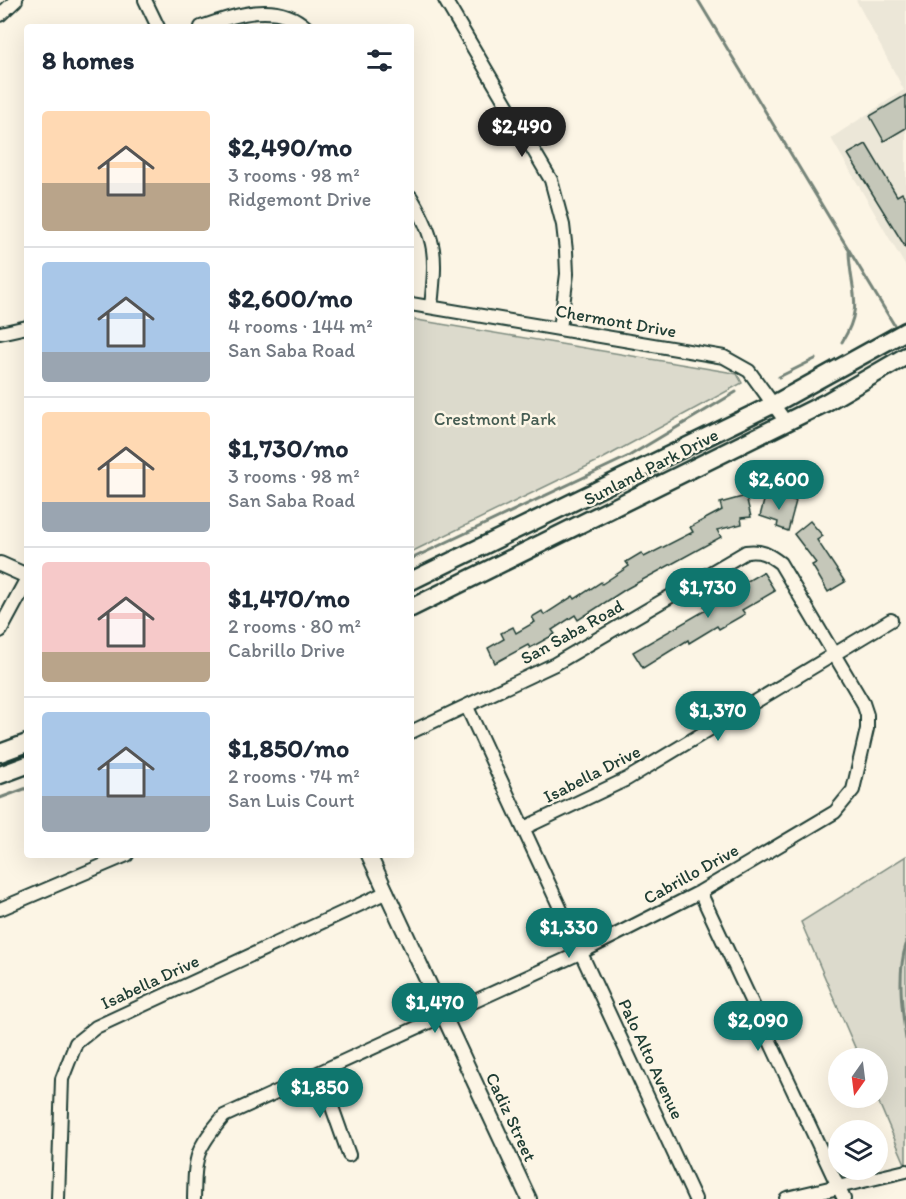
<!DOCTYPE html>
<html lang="en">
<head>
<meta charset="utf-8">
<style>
	:root { --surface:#fff; --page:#f6f6f7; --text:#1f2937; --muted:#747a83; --line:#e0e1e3; --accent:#0f766e }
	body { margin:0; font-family:Itim,sans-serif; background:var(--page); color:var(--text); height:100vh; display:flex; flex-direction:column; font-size:22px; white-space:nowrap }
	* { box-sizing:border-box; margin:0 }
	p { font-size:20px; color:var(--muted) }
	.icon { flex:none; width:33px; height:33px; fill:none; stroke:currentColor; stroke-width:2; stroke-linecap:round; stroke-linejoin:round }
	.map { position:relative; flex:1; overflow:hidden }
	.drawer { position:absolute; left:24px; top:24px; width:390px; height:834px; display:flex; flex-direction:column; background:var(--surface); border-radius:6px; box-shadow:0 6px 24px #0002 }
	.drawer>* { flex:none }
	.needle { width:39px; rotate:194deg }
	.fabs { position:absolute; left:828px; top:1048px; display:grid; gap:12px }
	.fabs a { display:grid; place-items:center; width:60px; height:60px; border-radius:50%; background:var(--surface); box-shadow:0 6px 24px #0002; font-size:30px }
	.price { position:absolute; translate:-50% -51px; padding:0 14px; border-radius:21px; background:var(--accent); color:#fff; font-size:20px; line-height:39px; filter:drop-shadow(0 2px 3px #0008) }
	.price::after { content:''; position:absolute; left:50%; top:36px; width:18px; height:14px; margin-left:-9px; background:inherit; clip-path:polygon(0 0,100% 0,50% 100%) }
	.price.active { background:#222; color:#fff }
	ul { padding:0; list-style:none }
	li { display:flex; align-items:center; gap:18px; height:150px; padding:0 18px }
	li+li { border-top:2px solid var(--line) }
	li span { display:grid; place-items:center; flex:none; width:168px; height:120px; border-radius:6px; color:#555 }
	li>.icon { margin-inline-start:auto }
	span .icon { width:72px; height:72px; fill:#fffc; stroke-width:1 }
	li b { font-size:26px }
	h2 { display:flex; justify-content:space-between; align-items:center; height:72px; padding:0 18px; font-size:26px }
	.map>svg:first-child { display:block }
</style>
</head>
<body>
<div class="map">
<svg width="906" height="1199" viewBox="0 0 906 1199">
	<rect width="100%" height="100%" fill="#fcf5e5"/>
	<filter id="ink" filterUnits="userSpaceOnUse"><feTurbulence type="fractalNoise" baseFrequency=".0167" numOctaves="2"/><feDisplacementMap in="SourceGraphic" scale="12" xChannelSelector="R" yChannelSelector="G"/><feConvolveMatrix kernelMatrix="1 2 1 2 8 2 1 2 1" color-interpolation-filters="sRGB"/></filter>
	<g filter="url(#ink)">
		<path fill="#ece7d8" d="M856,0H906V267L831,138L904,90Z"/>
		<path fill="#dcdacc" stroke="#7e8c80" stroke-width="1.5" d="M411,319L728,372L737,374L742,383L602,459L411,552Z
			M906,856V1166L877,1098L878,1059H860L801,922Z"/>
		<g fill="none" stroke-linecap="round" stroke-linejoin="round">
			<path stroke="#758479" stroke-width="3" d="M698,0L896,328
				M842,342C865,305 850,291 849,252
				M779,377L815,359
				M411,559L629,456L736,392
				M0,798L27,788
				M906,945C897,973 902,1010 906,1039"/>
		</g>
		<path fill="#c5c7b9" stroke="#1f3d34" stroke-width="1.5" d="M906,95V128L884,141L870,116Z
			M866,144L897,196L902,193L906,199V248L848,154Z
			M773,494L796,501L788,531L777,527L778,522L760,516L765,497L772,499Z
			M746,496L751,517L741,518L742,524L717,530L721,537L626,589L578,620L575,615L552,630L555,634L530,648L528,645L495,663L488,648L504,639L501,633L513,627L516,633L535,622L532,617L542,611L544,615L573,596L575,599L601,582L602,584L629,566L626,562L641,553L644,557L693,532L690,527L722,510L720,503Z
			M810,521L823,536L817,540L845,582L828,592L812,565L816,563L794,534Z
			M763,572L775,591L742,610L745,614L719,629L717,626L689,643L688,640L643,668L633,652L706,610L704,606Z"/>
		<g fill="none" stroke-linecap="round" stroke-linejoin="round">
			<g stroke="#1f3d34" stroke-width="16">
				<path id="minor" d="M145,0L158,27
					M445,0L551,180L563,225L566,251L567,274L560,329
					M0,15L16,0
					M201,27C234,15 277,0 306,27
					M411,197C438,242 436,256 431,307
					M411,304L724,357L749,371L786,422
					M0,333L27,327
					M467,707L695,1199
					M524,828L627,779L891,620
					M700,892L844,1199
					M0,909L127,855
					M320,1073L349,1155
					M838,1187L906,1171
					M58,1199L62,1079L76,1043L96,1027L387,892
					M194,1199C195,1156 195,1150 224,1116L582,952L700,892L835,812L853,790L867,729V715L863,703L780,563C768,554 761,550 746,552L555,664L411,732"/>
			</g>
			<g stroke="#1f3d34" stroke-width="18">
				<path id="tertiary" d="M0,564L27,576
					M0,630L27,580
					M369,855L529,1199
					M787,1199L838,1187"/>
			</g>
			<g stroke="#1f3d34" stroke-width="21">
				<path id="secondary" d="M411,581L774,404L906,331
					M411,608L825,403L906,356
					M0,753L27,743
					M0,775L27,765"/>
			</g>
			<use href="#minor" stroke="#fcf5e5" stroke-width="12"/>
			<use href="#tertiary" stroke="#fcf5e5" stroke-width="14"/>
			<use href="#secondary" stroke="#fcf5e5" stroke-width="16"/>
		</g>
	</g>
	<g text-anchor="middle" stroke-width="5" stroke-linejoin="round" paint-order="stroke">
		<g font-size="18" fill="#1f3d34" stroke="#fcf5e5">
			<text transform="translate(616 321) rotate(10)" y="6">Chermont Drive</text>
			<text transform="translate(651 467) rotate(-27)" y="6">Sunland Park Drive</text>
			<text transform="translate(572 632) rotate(-29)" y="6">San Saba Road</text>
			<text transform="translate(592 774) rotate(-27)" y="6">Isabella Drive</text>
			<text transform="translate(691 874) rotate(-29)" y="6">Cabrillo Drive</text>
			<text transform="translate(150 982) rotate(-25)" y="6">Isabella Drive</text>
			<text transform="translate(651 1059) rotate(65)" y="6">Palo Alto Avenue</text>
			<text transform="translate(511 1117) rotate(65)" y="6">Cadiz Street</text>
		</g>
		<g font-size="18" fill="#455c52" stroke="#fcf5e5">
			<text x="495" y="425">Crestmont Park</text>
		</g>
	</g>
</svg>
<div class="fabs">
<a><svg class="needle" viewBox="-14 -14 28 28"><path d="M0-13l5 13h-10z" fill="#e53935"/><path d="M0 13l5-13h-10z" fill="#747a83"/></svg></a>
<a><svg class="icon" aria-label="layers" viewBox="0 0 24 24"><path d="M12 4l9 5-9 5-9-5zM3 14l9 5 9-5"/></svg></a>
</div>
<b class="price active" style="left:522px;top:158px">$2,490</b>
<b class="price" style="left:779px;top:511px">$2,600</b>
<b class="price" style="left:708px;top:619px">$1,730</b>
<b class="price" style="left:718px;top:742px">$1,370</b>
<b class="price" style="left:569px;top:959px">$1,330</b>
<b class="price" style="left:435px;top:1034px">$1,470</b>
<b class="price" style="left:758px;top:1052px">$2,090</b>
<b class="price" style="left:320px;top:1119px">$1,850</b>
<section class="drawer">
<h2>8 homes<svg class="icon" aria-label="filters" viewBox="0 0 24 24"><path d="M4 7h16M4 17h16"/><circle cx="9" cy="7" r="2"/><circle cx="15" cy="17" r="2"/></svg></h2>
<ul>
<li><span style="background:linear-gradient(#ffd9b3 60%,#b9a48a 0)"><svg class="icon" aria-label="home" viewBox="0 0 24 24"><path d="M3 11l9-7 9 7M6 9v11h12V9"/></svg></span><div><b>$2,490/mo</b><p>3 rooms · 98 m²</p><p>Ridgemont Drive</p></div></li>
<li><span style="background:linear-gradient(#a9c7e8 75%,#9aa5b1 0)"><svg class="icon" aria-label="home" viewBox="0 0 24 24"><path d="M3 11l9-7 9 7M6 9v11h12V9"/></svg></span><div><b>$2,600/mo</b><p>4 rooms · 144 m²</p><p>San Saba Road</p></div></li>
<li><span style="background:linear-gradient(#ffd9b3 75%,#9aa5b1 0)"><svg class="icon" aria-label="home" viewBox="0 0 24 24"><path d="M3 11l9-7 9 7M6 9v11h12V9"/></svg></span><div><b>$1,730/mo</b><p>3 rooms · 98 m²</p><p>San Saba Road</p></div></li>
<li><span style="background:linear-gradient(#f6c9c9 75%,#b9a48a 0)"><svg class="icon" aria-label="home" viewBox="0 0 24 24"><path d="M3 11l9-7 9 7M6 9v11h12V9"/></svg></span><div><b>$1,470/mo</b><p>2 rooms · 80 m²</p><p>Cabrillo Drive</p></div></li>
<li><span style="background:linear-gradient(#a9c7e8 70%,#9aa5b1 0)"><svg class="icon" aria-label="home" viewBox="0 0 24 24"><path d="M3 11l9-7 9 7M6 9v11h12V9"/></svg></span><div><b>$1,850/mo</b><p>2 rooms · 74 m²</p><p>San Luis Court</p></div></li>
</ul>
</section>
</div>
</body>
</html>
